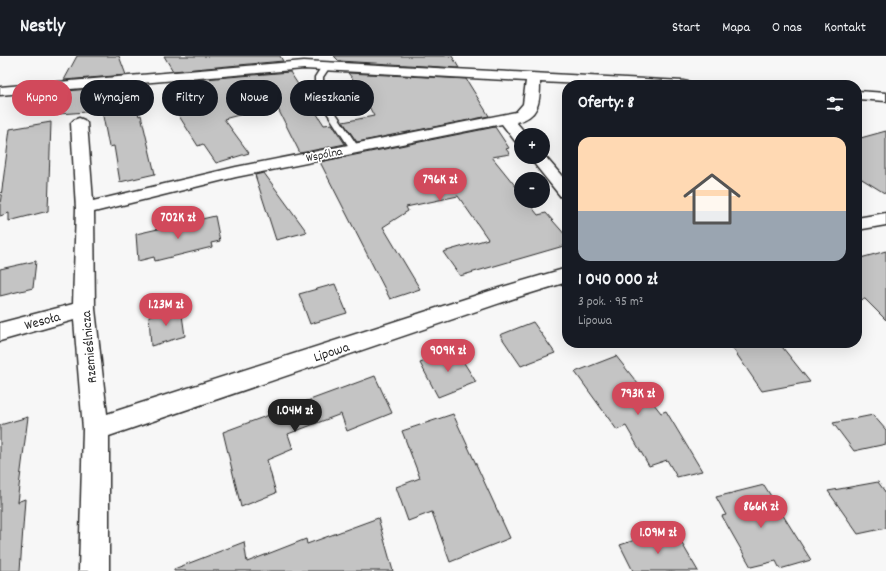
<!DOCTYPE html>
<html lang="pl">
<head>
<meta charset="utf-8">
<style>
	:root { --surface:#171b24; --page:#20242c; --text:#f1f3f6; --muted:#9ea1a6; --line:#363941; --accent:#d1495b }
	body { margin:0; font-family:Dekko,sans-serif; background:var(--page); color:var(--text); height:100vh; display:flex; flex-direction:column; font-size:15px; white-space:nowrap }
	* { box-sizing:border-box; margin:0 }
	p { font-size:13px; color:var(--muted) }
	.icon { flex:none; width:22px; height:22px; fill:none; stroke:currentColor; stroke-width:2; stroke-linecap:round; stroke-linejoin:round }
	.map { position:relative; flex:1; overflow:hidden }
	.drawer { position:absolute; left:562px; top:24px; width:300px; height:268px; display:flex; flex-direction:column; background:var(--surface); border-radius:16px; box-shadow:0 4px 16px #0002 }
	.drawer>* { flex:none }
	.guide { position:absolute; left:12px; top:24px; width:380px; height:36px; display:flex; gap:8px }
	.fabs { position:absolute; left:514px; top:72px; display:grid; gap:8px }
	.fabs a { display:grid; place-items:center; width:36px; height:36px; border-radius:50%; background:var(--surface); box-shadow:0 4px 16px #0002; font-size:20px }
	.price { position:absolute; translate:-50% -34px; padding:0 9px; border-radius:14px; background:var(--accent); color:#fff; font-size:13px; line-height:26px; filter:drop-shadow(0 1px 2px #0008) }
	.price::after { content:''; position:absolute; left:50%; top:24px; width:12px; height:9px; margin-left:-6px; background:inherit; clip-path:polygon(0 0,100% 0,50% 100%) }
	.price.active { background:#222; color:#fff }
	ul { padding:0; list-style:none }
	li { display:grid; align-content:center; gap:8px; height:212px; padding:0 16px }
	li span { display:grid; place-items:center; height:124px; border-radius:12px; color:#555 }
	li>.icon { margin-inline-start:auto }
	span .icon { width:72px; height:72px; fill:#fffc; stroke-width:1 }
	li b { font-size:17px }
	h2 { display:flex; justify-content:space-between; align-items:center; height:48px; padding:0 16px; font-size:17px }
	.tag { padding:0 14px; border-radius:18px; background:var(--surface); box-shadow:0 4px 16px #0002; font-size:14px; line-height:36px }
	.tag.active { background:var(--accent); color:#fff }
	header { display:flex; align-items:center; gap:24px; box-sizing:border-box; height:56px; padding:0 20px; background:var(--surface); border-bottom:1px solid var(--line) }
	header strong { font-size:19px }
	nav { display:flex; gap:22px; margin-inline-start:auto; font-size:14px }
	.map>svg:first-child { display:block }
</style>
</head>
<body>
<header>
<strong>Nestly</strong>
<nav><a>Start</a><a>Mapa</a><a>O nas</a><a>Kontakt</a></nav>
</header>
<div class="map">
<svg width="886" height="515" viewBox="0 0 886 515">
	<rect width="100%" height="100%" fill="#f7f7f7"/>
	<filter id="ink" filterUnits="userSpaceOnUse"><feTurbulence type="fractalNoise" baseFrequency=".025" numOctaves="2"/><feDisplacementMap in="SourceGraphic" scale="8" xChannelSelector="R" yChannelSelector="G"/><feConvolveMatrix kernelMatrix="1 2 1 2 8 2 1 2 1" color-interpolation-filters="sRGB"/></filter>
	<g filter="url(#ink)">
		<path fill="#c4c4c4" stroke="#2b2b2b" d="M77,0H119L126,19L64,24Z
			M164,0H280L283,5L173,15Z
			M334,0H452L459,12L339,5Z
			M290,16L324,69L332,68L345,88L300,97L276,49L224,63L249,97L216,107L203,88L198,90L174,52L192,47L179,25Z
			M348,17L466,23L489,60L357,86L343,66L374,60L357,28Z
			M129,29L139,60L141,59L155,118L120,126L114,90L109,91L102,55L44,59L57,36Z
			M51,66L48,155L9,165V157L0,160V148L10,73Z
			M495,71L509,92L506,93L510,98L492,101L521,137V145H527L538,159L546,157L567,181V189L460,220L443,196L488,183L458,140L406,151L408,155L383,171L420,233L390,243L320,106Z
			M886,75V138L857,120V83Z
			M264,117L307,176L276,184L255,119Z
			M215,160L220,185L211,187L212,191L155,205L154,201L138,205L136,178Z
			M886,195V264L865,243L857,244V203Z
			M36,205L33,232L0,240V213Z
			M335,228L347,257L310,268L299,238Z
			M181,252L185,280L151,290L149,260Z
			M533,266L555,297L521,310L500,279Z
			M729,287H779L810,326L762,335Z
			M456,294L476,326L438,341L420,307Z
			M616,300L661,357L666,355L702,415L677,421L667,404L649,410L626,370L617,374L575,316Z
			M375,320L392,357L347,375L341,358L288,378L293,393L267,404L276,437L241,451L223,376Z
			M453,358L510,482L450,506L432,456L408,465L396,431L420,422L402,375Z
			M873,359L886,374V388L854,395L833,367Z
			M28,361L17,446L25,443L20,515H0V369Z
			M878,426L886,437V472L858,478L828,435Z
			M764,429L811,504L780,513L776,505L751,511L722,460L726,459L716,441Z
			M378,462L393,515H174V513L244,486L247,506L306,483L307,488Z
			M677,479L698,515H633L620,489L647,480L652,488Z"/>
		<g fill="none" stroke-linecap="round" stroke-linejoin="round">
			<g stroke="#2b2b2b" stroke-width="3">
				<path id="service" d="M324,7H327L331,9L323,21V38L359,92L357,94H351L315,38V21Z"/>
			</g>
			<g stroke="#2b2b2b" stroke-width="3">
				<path id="minor" d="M304,5L683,25L688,26L690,29H604L540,26C540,46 539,61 516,66L527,79H521V87L515,85L502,68L236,121L94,156L95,253L107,358L499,232L567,212V226L515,242L109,380V515H79L83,373L74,264L0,285V267L73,248L76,153L71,67L74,64L79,62L84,64L87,67L93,145L236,111L516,56L523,48L526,25L304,13L0,39V31Z
					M857,35L886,37V45L857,43Z
					M543,98L567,126V142L561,141L529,101H543Z
					M886,157V169L857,174V162Z"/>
			</g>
			<use href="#service" fill="#fff" fill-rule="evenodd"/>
			<use href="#minor" fill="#fff" fill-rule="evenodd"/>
		</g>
	</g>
	<g text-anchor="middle" stroke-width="3.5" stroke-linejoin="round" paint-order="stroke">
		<g font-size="12" fill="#2b2b2b" stroke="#fff">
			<text transform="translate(324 98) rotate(-11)" y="4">Wspólna</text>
		</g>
		<g font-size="14" fill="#2b2b2b" stroke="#fff">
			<text transform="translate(42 264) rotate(-15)" y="5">Wesoła</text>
			<text transform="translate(88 291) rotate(-95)" y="5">Rzemieślnicza</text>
			<text transform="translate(331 295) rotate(-18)" y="5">Lipowa</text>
		</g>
	</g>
</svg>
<div class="fabs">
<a>+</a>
<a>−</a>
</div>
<b class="price" style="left:440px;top:146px">796K zł</b>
<b class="price" style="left:178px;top:184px">702K zł</b>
<b class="price" style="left:166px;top:271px">1.23M zł</b>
<b class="price" style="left:448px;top:317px">909K zł</b>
<b class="price" style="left:638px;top:360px">793K zł</b>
<b class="price active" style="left:295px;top:377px">1.04M zł</b>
<b class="price" style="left:761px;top:473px">866K zł</b>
<b class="price" style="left:658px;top:499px">1.09M zł</b>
<div class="guide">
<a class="tag active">Kupno</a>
<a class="tag">Wynajem</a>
<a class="tag">Filtry</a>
<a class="tag">Nowe</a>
<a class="tag">Mieszkanie</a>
</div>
<section class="drawer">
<h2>Oferty: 8<svg class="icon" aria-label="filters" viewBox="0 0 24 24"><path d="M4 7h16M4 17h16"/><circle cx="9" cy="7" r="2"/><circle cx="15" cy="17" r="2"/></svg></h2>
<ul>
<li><span style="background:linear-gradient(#ffd9b3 60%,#9aa5b1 0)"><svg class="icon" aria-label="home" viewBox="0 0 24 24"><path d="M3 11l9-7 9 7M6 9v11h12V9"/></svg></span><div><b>1 040 000 zł</b><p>3 pok. · 95 m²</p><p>Lipowa</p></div></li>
</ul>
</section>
</div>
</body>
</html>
